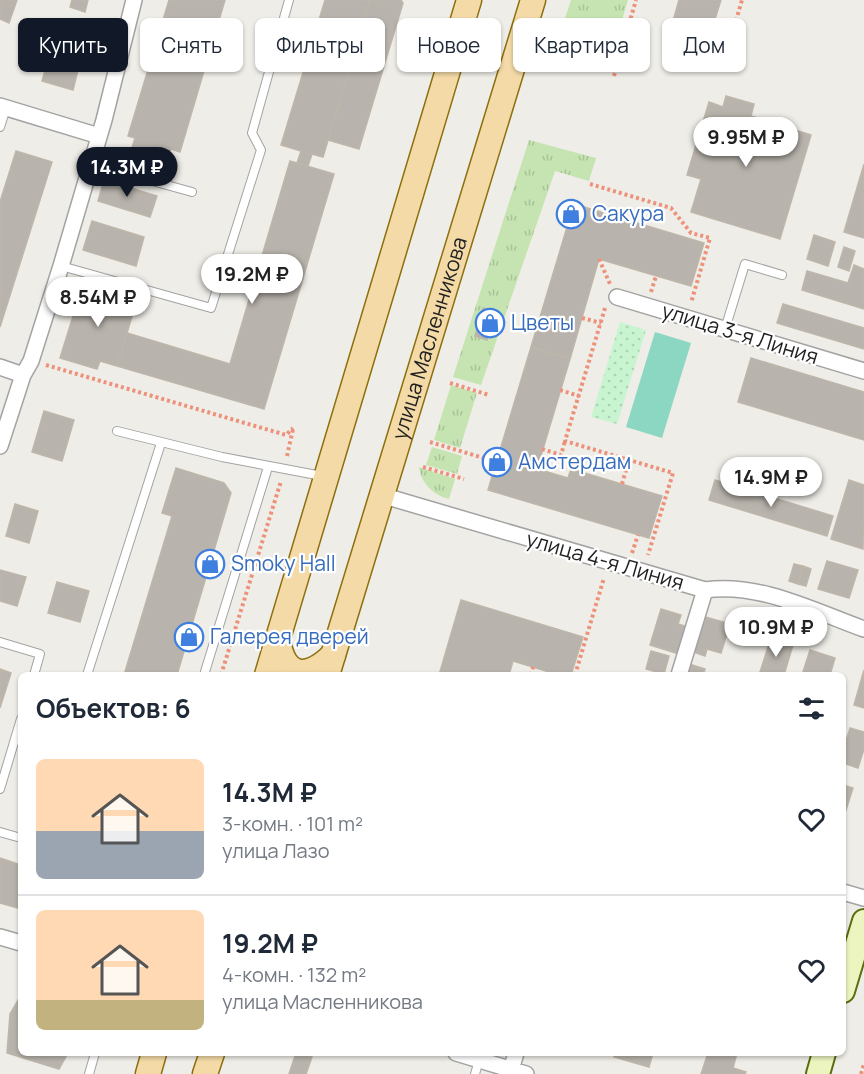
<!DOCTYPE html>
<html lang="ru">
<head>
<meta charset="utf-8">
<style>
	:root { --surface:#fff; --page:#f2f2f3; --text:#1f2937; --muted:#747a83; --line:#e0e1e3; --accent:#111827 }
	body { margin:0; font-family:Manrope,sans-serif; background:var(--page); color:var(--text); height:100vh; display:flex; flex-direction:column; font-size:22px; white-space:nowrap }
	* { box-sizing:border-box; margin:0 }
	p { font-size:20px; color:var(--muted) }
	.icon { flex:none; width:33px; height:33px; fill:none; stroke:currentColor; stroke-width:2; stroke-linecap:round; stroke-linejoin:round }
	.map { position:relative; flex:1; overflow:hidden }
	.drawer { position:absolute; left:18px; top:672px; width:828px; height:384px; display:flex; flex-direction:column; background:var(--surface); border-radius:9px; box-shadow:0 2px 4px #0004 }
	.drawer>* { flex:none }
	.hud { position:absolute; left:18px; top:18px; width:828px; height:54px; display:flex; gap:12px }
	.price { position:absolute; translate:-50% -51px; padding:0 14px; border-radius:21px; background:#fff; color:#222; font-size:20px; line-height:39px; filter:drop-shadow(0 2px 3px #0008) }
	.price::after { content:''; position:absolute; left:50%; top:36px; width:18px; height:14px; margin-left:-9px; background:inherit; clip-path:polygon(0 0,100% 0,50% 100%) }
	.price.current { background:var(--accent); color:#fff }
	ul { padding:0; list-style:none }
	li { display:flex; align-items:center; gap:18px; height:150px; padding:0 18px }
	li+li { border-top:2px solid var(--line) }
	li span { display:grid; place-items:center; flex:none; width:168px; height:120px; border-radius:9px; color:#555 }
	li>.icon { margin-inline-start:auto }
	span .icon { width:72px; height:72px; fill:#fffc; stroke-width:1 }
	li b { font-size:26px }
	h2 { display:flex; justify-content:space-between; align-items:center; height:72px; padding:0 18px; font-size:26px }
	.chip { padding:0 21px; border-radius:9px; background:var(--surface); box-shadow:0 2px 4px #0004; font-size:21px; line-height:54px }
	.chip.current { background:var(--accent); color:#fff }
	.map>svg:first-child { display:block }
</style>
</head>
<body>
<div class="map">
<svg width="864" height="1074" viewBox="0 0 864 1074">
	<defs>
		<pattern id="grass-tufts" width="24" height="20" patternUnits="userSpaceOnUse" patternTransform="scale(1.5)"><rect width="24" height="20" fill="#c5e4b1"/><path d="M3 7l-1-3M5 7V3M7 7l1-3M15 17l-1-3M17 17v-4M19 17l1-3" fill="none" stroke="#a9c398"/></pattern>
		<pattern id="park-dots" width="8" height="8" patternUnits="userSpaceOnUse" patternTransform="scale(1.5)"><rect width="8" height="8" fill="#c8f5d0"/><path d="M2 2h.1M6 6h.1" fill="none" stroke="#abd2b2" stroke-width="1.8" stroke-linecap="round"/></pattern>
	</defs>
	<rect width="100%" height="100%" fill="#efede7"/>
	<path fill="url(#grass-tufts)" fill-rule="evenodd" d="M571,0H628L616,40L563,24Z
		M529,140L596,158L589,181L555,171L481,385L453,377ZM483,308L495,311L486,340L475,336Z
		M451,385L477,393L460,448L434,440Z
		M432,447L462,456L457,474L426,465Z
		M419,467L455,479L449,499C433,495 421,483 419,467Z"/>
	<path fill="url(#park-dots)" d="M620,322L646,330L617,424L591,417Z"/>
	<path fill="#8cd7c1" d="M655,332L691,343L662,438L626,427Z"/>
	<path fill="#b8b3ac" stroke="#bfb6aa" stroke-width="1.5" d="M0,0H17L9,23L0,19Z
		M72,0H88L85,12L70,7Z
		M169,0H225L180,152L171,149L167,159L132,148L135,138L128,136Z
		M325,0H370L323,157L312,154L308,166L297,163L301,151L281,145Z
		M370,0H401L403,3L359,149L328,140Z
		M679,0H721L700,67L663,56Z
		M49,57L79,66L73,90L42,81Z
		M726,96L754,104L751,116L811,135L780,239L691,212L701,179L687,175L709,102L723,107Z
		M16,151L52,162L0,327V202Z
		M290,161L334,174L264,409L117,366L127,333L230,364Z
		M864,164V238L844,232Z
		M104,180L157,196L150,217L98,201Z
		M574,204L704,243L691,286L599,259L570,359L531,347Z
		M92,221L144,237L136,266L83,250Z
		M814,235L835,242L828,266L807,259Z
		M844,247L855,251L849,271L838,267Z
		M854,265L864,269V309L802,290L807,271L848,283Z
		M83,284L137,300L117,366L100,361L97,369L60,358Z
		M783,304L864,328V349L777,323Z
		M483,308L495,311L487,340L475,336Z
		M531,347L570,359L537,469L568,478L571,469L662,496L649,538L488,490Z
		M751,358L864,392V440L738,402Z
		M44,411L74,420L62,461L32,452Z
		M176,468L224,483L231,493L177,675H124L172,516L162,513Z
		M715,480L833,516L827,536L709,500Z
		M849,480L864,485L863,549L831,539Z
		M15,504L38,511L29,543L6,536Z
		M827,561L858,570L849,598L818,589Z
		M794,564L803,566L798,584L789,581Z
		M803,566L811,569L806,586L798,584Z
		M0,570L26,577L17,606L0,601Z
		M57,582L89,591L80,622L48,613Z
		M461,600L583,637L571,675H559L513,661L509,675H439Z
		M661,609L681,615L678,624L688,627L679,654L650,645Z
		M702,616L730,624L721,653L707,649L705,656L691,651Z
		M771,638L793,645L784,675H759Z
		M810,650L835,658L830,675H802Z
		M651,651L669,656L664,674L646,669Z
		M689,664L705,669L703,675H685Z
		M0,669L11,673L0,708Z
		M864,670V708L854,705Z
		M850,728L864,732V749L858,768L843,763V751Z
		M843,785L853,788L846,810L843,809Z
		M0,858L21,865V909L0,903Z
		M21,995V1053H68L59,1069L7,1053L10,1014Z
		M296,1053L312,1057L306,1074H289Z
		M615,1053H653L649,1067L614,1057Z
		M708,1053H737L733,1068L746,1072L745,1074H701Z"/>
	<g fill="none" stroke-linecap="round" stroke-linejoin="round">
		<g stroke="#a3a3a3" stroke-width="10">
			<path id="lane" d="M0,127L6,108
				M91,164L192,192
				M61,266L211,308L261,150L252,133L289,0
				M725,329L745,264L782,275
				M117,431L222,457L322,476
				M0,642L40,654L34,675
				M87,675L161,443
				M204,675L268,467
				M0,789L21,719
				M0,832L21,838
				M89,1074L95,1053
				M475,1074L479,1060"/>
		</g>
		<g stroke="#a3a3a3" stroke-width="18">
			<path id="street" d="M0,106L99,136
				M617,297L864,371
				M0,367L23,375
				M0,446L23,375L31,361L61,266L104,120L134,0
				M381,495L705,590C759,582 814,611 864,629
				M679,675L705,590
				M843,892L864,898
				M0,937L21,943
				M456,1053L526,1074
				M511,1070L516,1053"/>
		</g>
		<g stroke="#5a6e0f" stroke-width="26">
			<path id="secondary" d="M843,991L864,921
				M818,1074L824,1053"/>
		</g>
		<g stroke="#8d6f0e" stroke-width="27">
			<g id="primary">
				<path d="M278,639C283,678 307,681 333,655"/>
				<path d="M267,675L469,0"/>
				<path id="s1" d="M327,675L533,0"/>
				<path d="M148,1074L154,1053"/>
				<path d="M205,1074L212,1053"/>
			</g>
		</g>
		<path stroke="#ed917a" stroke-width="4" stroke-dasharray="3 3" stroke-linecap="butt" d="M711,32L738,40
			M731,38L742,0
			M614,76L636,0
			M590,184L671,208L691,233L710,238L691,303
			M599,259L610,284
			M651,292L656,276
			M605,308L565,441L673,473L648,555
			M582,318L601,323
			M46,365L286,435L293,428
			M450,383L489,395
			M560,390L579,396
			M430,442L497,462
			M542,449L561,455L565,441
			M287,456L293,429
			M423,467L464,479
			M622,484L629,460
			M632,553L638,535
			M221,675L281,481
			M531,675L533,667
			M575,675L604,578
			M861,1074L864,1064"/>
		<use href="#lane" stroke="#fff" stroke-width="8"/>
		<use href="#street" stroke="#fff" stroke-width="15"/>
		<use href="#secondary" stroke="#ecf4c0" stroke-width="22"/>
		<use href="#primary" stroke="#f3daa7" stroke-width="24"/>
	</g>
	<defs>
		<g id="shop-ring" transform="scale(1.5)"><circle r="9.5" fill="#fff" stroke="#3f7fe0" stroke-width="1.5"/><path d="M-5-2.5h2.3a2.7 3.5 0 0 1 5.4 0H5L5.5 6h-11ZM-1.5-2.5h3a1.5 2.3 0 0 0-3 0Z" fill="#3f7fe0"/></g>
	</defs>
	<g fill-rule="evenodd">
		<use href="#shop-ring" x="571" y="214"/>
		<use href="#shop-ring" x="490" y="323"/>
		<use href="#shop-ring" x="497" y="462"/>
		<use href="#shop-ring" x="210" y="564"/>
		<use href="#shop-ring" x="189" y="637"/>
	</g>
	<g text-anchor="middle" stroke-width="4.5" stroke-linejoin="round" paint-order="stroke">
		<g font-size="21" fill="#366cbe" stroke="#fff" text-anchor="start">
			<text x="592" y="221">Сакура</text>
			<text x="511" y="330">Цветы</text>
			<text x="518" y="469">Амстердам</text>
			<text x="231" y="571">Smoky Hall</text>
			<text x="210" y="644">Галерея дверей</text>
		</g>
		<g font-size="21" fill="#1f1f1f" stroke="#fff">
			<text transform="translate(740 334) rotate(17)" y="7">улица 3-я Линия</text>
			<text dy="7" stroke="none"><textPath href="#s1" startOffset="352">улица Масленникова</textPath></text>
			<text transform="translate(605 561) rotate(16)" y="7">улица 4-я Линия</text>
		</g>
	</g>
</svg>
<b class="price" style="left:746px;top:168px">9.95M ₽</b>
<b class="price current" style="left:127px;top:198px">14.3M ₽</b>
<b class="price" style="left:252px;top:305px">19.2M ₽</b>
<b class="price" style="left:98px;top:328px">8.54M ₽</b>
<b class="price" style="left:771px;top:508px">14.9M ₽</b>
<b class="price" style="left:776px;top:658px">10.9M ₽</b>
<div class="hud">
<a class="chip current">Купить</a>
<a class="chip">Снять</a>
<a class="chip">Фильтры</a>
<a class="chip">Новое</a>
<a class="chip">Квартира</a>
<a class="chip">Дом</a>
</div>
<section class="drawer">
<h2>Объектов: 6<svg class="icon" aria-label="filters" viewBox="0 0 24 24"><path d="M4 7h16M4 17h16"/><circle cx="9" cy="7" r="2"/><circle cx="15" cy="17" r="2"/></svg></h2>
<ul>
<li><span style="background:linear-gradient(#ffd9b3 60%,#9aa5b1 0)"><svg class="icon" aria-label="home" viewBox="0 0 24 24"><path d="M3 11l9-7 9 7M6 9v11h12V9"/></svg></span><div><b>14.3M ₽</b><p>3-комн. · 101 m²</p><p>улица Лазо</p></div><svg class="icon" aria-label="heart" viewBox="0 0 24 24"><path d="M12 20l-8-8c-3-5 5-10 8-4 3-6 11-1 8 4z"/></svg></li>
<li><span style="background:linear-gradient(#ffd9b3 75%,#c2b280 0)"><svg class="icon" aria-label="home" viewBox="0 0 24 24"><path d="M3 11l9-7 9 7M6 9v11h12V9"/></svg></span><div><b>19.2M ₽</b><p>4-комн. · 132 m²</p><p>улица Масленникова</p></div><svg class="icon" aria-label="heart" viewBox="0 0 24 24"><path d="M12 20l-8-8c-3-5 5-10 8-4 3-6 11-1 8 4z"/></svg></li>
</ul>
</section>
</div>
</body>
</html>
